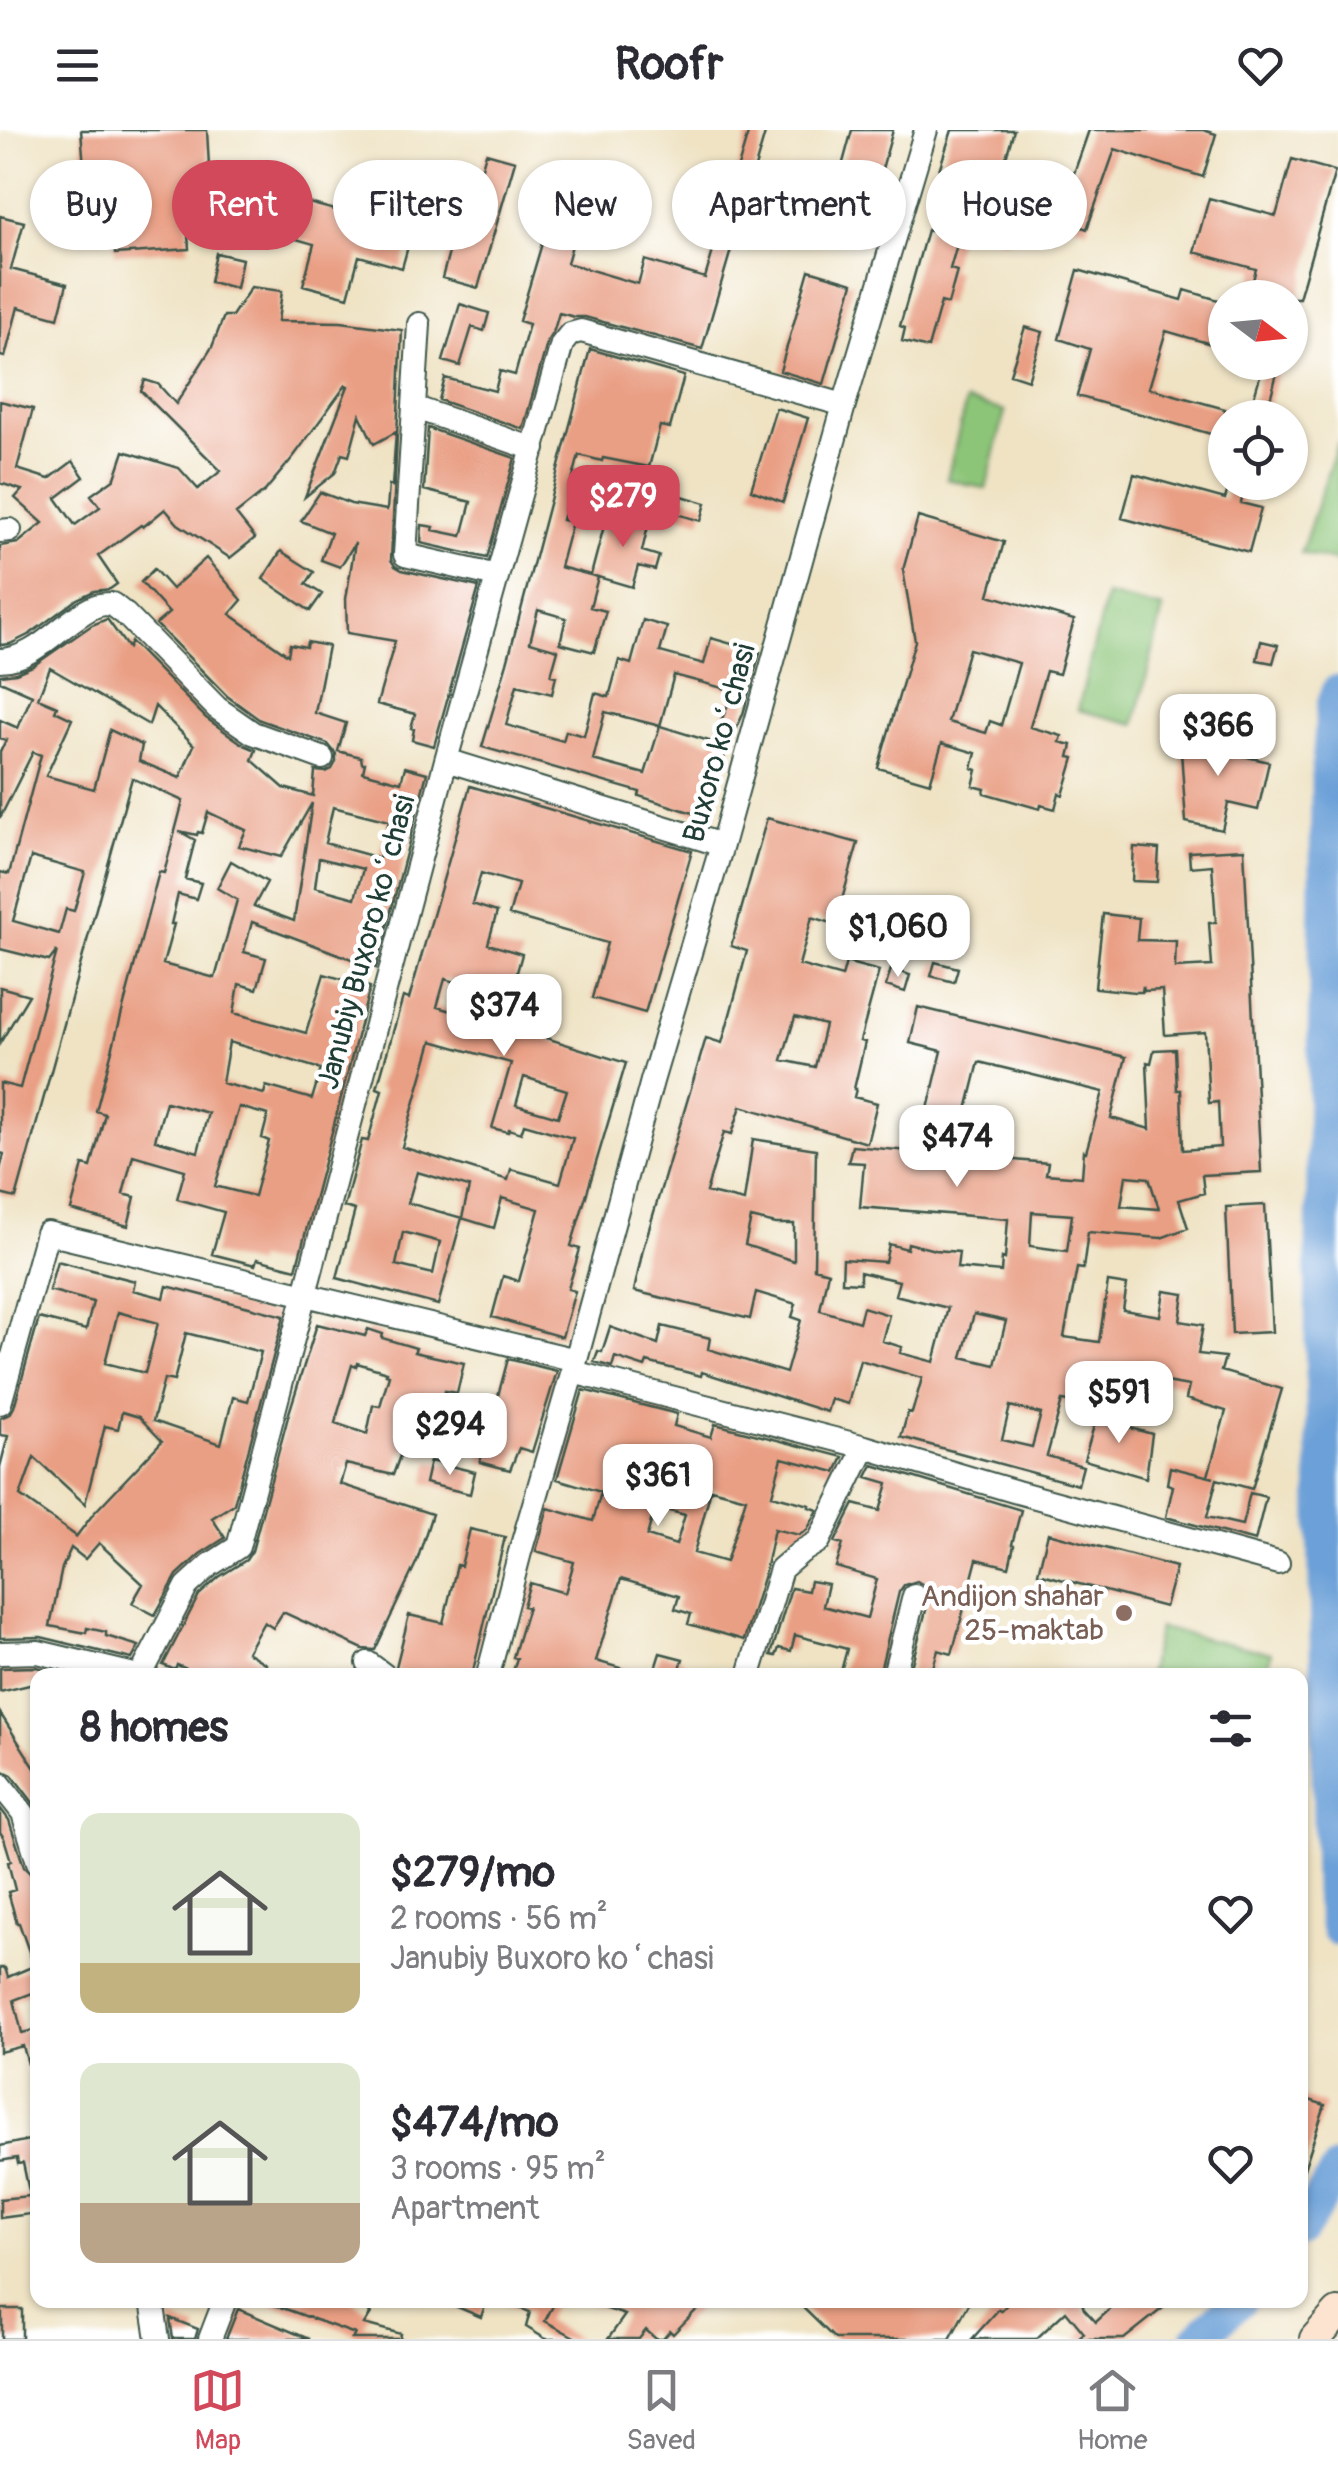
<!DOCTYPE html>
<html lang="en">
<head>
<meta charset="utf-8">
<style>
	:root { --surface:#fff; --page:#f7f7f7; --text:#2b2b33; --muted:#7c7c81; --line:#e1e1e2; --accent:#d1495b }
	body { margin:0; font-family:Pangolin,sans-serif; background:var(--page); color:var(--text); height:100vh; display:flex; flex-direction:column; font-size:38px; white-space:nowrap }
	* { box-sizing:border-box; margin:0 }
	p { font-size:32px; color:var(--muted) }
	.icon { flex:none; width:55px; height:55px; fill:none; stroke:currentColor; stroke-width:2; stroke-linecap:round; stroke-linejoin:round }
	.map { position:relative; flex:1; overflow:hidden }
	.details { position:absolute; left:30px; top:1538px; width:1278px; height:640px; display:flex; flex-direction:column; background:var(--surface); border-radius:20px; box-shadow:0 2px 8px #0004 }
	.details>* { flex:none }
	.top-card { position:absolute; left:30px; top:30px; width:1280px; height:90px; display:flex; gap:20px }
	.needle { width:65px; rotate:106deg }
	.tools { position:absolute; left:1208px; top:150px; display:grid; gap:20px }
	.tools a { display:grid; place-items:center; width:100px; height:100px; border-radius:50%; background:var(--surface); box-shadow:0 2px 8px #0004; font-size:50px }
	.price { position:absolute; translate:-50% -85px; padding:0 22px; border-radius:20px; background:#fff; color:#222; font-size:32px; line-height:65px; filter:drop-shadow(0 2px 5px #0008) }
	.price::after { content:''; position:absolute; left:50%; top:60px; width:30px; height:22px; margin-left:-15px; background:inherit; clip-path:polygon(0 0,100% 0,50% 100%) }
	.price.active { background:var(--accent); color:#fff }
	ul { padding:0; list-style:none }
	li { display:flex; align-items:center; gap:30px; height:250px; padding:0 50px }
	li span { display:grid; place-items:center; flex:none; width:280px; height:200px; border-radius:20px; color:#555 }
	li>.icon { margin-inline-start:auto }
	span .icon { width:120px; height:120px; fill:#fffc; stroke-width:1 }
	li b { font-size:42px }
	h2 { display:flex; justify-content:space-between; align-items:center; height:120px; padding:0 50px; font-size:42px }
	.tag { padding:0 35px; border-radius:45px; background:var(--surface); box-shadow:0 2px 8px #0004; font-size:35px; line-height:90px }
	.tag.active { background:var(--accent); color:#fff }
	header { display:flex; justify-content:space-between; align-items:center; height:130px; padding:0 50px; background:var(--surface); font-size:45px; font-weight:800 }
	.menu { display:flex; justify-content:space-around; align-items:center; height:140px; border-top:2px solid var(--line); background:var(--surface); font-size:28px; color:var(--muted) }
	.menu a { display:grid; justify-items:center; gap:5px }
	.menu .active { color:var(--accent) }
	.map>svg:first-child { display:block }
</style>
</head>
<body>
<header><svg class="icon" aria-label="menu" viewBox="0 0 24 24"><path d="M4 6h16M4 12h16M4 18h16"/></svg>Roofr<svg class="icon" aria-label="heart" viewBox="0 0 24 24"><path d="M12 20l-8-8c-3-5 5-10 8-4 3-6 11-1 8 4z"/></svg></header>
<div class="map">
<svg width="1338" height="2209" viewBox="0 0 1338 2209">
	<rect width="100%" height="100%" fill="#fff"/>
	<filter id="ink" filterUnits="userSpaceOnUse"><feTurbulence type="fractalNoise" baseFrequency=".01" numOctaves="2"/><feDisplacementMap in="SourceGraphic" scale="20" xChannelSelector="R" yChannelSelector="G"/><feConvolveMatrix kernelMatrix="1 2 1 2 8 2 1 2 1" color-interpolation-filters="sRGB"/></filter>
	<filter id="wash" filterUnits="userSpaceOnUse"><feTurbulence type="fractalNoise" baseFrequency=".0048" numOctaves="4" result="noise"/><feDisplacementMap in="SourceGraphic" scale="40" xChannelSelector="R" yChannelSelector="G"/><feGaussianBlur stdDeviation="2.25" result="paint"/><feColorMatrix in="noise" values="0 0 0 0 0 0 0 0 0 0 0 0 0 0 0 0 0 1.4 0 .05"/><feComposite in="paint" operator="in"/></filter>
	<g filter="url(#wash)">
		<rect width="100%" height="100%" fill="#efe3c4"/>
		<path fill="#8cc578" stroke="#568156" stroke-width="2.5" d="M966,271L1005,281L986,359L947,349Z
			M1338,312V432L1301,423Z
			M1106,465L1163,479L1135,594L1078,580Z
			M1159,1498L1271,1523L1266,1545H1148Z"/>
		<g fill="none" stroke-linecap="round" stroke-linejoin="round">
			<path stroke="#6ca0d8" stroke-width="35" d="M1338,562L1334,575L1328,646L1322,1209L1331,1762L1338,1799
				M1300,2100L1338,2041
				M1198,2209L1239,2170"/>
		</g>
		<g id="blocks">
			<path fill="#e99f84" fill-rule="evenodd" d="M81,0H207L211,73L186,75L189,119L115,124L110,48L85,50Z
				M749,0H766L702,219L585,187H575L559,183L554,200L548,210L523,299L439,270L445,248L495,261L500,241L515,245L529,194L519,191L546,100L574,108L567,133L638,154L645,130L705,148Z
				M852,0H893L861,113L824,102Z
				M952,0H1014L997,58L974,51L966,79L1013,94L1007,111L962,97L950,139L957,141L948,174L941,172L928,218L902,211L905,198L900,196L927,100L930,101L946,42L939,40Z
				M1089,0H1203L1216,4L1203,47L1115,19L1087,99L1058,89Z
				M486,23L515,31L478,158L442,148L452,112L460,115Z
				M1292,29L1335,41L1299,168H1248L1256,139L1194,122L1209,68L1276,86Z
				M263,37L296,46L290,68L380,92L387,68L419,77L402,138L359,126L348,167L303,155L314,114L247,95Z
				M0,86L24,92L11,139L67,154L58,188L18,177L5,227L0,226Z
				M216,123L242,129L236,158L210,152Z
				M809,140L853,153L824,254L780,241Z
				M1078,140L1182,170L1185,160L1225,172V218L1166,201L1149,258L1225,279V308L1077,266L1090,219L1059,209Z
				M251,157L282,161L278,191L341,192L402,200L391,430L395,436L402,440L479,457L434,616L412,610L414,599L411,598L415,584L377,574L395,511L347,503L346,469L355,413L340,437L321,430L331,403L301,391L320,362L351,374L387,380L389,355L392,356L396,302L374,314L360,285L349,326L342,324L335,343L305,367L348,256L346,255L294,326L265,361L236,384L255,408L230,428L178,394L165,379L143,397L141,395L98,426L117,454L110,459L94,461L77,469L30,504L10,514L0,515V416L18,413L43,393L15,368L22,360L0,353V271L33,279L17,339L49,349L73,331L84,347L56,368L75,395L100,377L91,365L115,348L124,321L179,338L198,359L221,341L141,261L145,250L158,254L176,274L212,217L224,186H232Z
				M460,174L489,183L484,201L472,197L460,236L443,231Z
				M1025,197L1043,202L1028,250L1010,244Z
				M590,219L684,246L670,298L660,296L649,337L603,328L602,331L579,325L562,390L572,392L560,437L598,447L590,477L606,481L594,522L560,513L566,488L538,480L530,512L558,520L551,545L556,546L552,564L517,555L506,595L563,611L566,601L584,606L595,563L609,567L619,530L631,534L643,490L667,497L660,522L704,534L711,508L760,522L743,584L699,685L639,666L640,662L482,617L507,533ZM674,545L734,561L712,612L660,596ZM605,582L660,596L645,644L593,630Z
				M1264,232H1280L1265,288H1248Z
				M776,278L808,288L783,372L751,360Z
				M428,298L515,328L487,428L421,413L422,395L434,397L433,400L462,406L471,372L424,360Z
				M1134,344L1225,369L1230,352H1246L1241,373L1261,378L1249,422L1122,388Z
				M682,366L706,373L701,391L677,384Z
				M608,381L649,392L642,421L659,426L655,440L638,436L632,457L591,445Z
				M918,387L1004,412L989,465L1074,490L1059,544L1046,541L1030,597L1062,606L1060,612L1072,615L1069,627L1074,628L1063,665L1059,663L1055,679L1041,675L1040,679L984,663L985,659L973,656L977,640L972,638L976,623L942,613L930,653L878,638L915,511L903,440ZM969,519L1019,533L1001,595L990,591L986,603L948,592Z
				M281,421L314,442L306,454L322,464L310,481L263,449Z
				M206,428L242,470L230,484L288,525L290,514L306,517L307,512L328,516L315,583L346,593L338,621L361,627L362,633H365L363,642L401,652L405,637L427,643L376,838L252,792L244,822L266,828L257,859L239,854L234,883L306,903L324,844L370,857L296,1139L257,1129L255,1135L212,1124L224,1082L177,1069L185,1040L133,1025L123,1064L135,1067L128,1096L71,1080L83,1035L91,1037L105,984L96,981L159,742L164,743L183,671L132,648L16,1068L0,1064V1040L4,1024L0,1023V953L20,958L57,821L49,831L0,819V742L9,744L41,625L33,622L0,688V622L6,610L0,608V590L18,598L32,565L0,551V545L16,543L33,536L92,495L107,489L128,518L131,512L206,588L244,615L256,620L252,630L284,658L313,666L315,641L326,642L332,639L336,632V624L328,614L260,590L227,566L156,494L169,483L141,452L154,439L172,459ZM50,538L149,595L155,576L194,615L180,648L139,631L142,615L110,600L94,659L46,646L72,589L55,581L57,576L38,568ZM312,673L294,791L254,776L267,752L231,731L217,758L237,770L215,848L163,834L174,794H171L178,764L196,769L201,753L185,749L195,710L179,701L197,705L198,702L202,703L208,682L246,700L239,716L281,727ZM333,677L389,691L379,728L325,713ZM31,727L85,742L74,781L66,779L59,804L13,791ZM319,728L363,739L355,768L315,757ZM229,912L321,939L312,969L266,956L264,964L222,953ZM166,972L208,983L198,1022L155,1010ZM239,977L268,985L262,1008L269,1011L254,1066L215,1056Z
				M1261,511L1278,515L1273,533L1257,530Z
				M1189,603H1208L1226,612L1239,625L1269,632L1258,680L1228,673L1222,700L1186,692L1180,607Z
				M470,656L692,721L645,883L592,868L607,813L509,785L518,754L481,743L472,774L497,782L488,814L522,824L514,853L526,856L514,898L626,933L571,1116L580,1119L568,1159L575,1161L562,1207L492,1187L503,1146L519,1151L539,1079L502,1068L494,1098L462,1088L438,1175L337,1148L355,1080L344,1077L362,1010L368,1011L382,960L377,958L403,867L409,869ZM445,849L497,864L489,892L437,877ZM432,911L511,933L492,998L508,1002L509,999L521,1003L524,994L573,1008L560,1053L511,1039L508,1050L402,1017ZM524,947L567,960L558,987L516,975ZM417,1042L469,1057L462,1088L408,1073ZM403,1102L440,1112L433,1144L396,1135Z
				M767,688L858,713L835,794L812,787L799,835L842,847L846,832L879,841L860,911L865,912L854,959H856L854,967L877,973L867,1013L741,976L732,1004L724,1002L706,1062L744,1071L753,1009L816,1019L814,1138L828,1142L820,1180L859,1192L863,1177L889,1185L882,1211L902,1217L900,1223L934,1232L948,1178L895,1165L899,1151L860,1142V1153L842,1152L843,1129L885,1132L889,1114L907,1119L908,1113L935,1120L959,1122L957,1138L1001,1142L1002,1128L1005,1129L1008,1089L860,1077L864,1033L848,1032L852,1016L1048,1033L1046,1044L1082,1047L1084,1021L1086,1022L1103,962L979,932L963,996L926,987L942,921L910,913L918,877L1126,927L1111,988L1150,999L1147,932L1151,933L1154,920L1175,919L1177,960H1181L1183,1020L1220,1017L1218,972L1209,973L1205,902L1165,905L1162,860L1144,861L1143,856L1142,862H1135L1095,858L1103,784L1139,788L1137,810L1176,811L1175,838L1212,836L1209,793H1216L1212,735L1190,737L1189,722L1244,719L1261,1042L1202,1045L1204,1063L1179,1070L1188,1098L1161,1108L1088,1102L1083,1139L1077,1138L1064,1207L1099,1212L1108,1152L1127,1155L1123,1180L1160,1186L1164,1161L1184,1164L1180,1191L1203,1195L1198,1224L1225,1227L1221,1241L1282,1259L1252,1359L1217,1349L1207,1387L1242,1395L1250,1363L1266,1367L1255,1411L1166,1387L1173,1356L1167,1354L1170,1337L1214,1348L1208,1346L1226,1281L1186,1269L1189,1256L1160,1251L1159,1258L1094,1248L1090,1275L1062,1271L1047,1326L1083,1336L1078,1355L901,1307L908,1282L912,1283L922,1248L860,1230L848,1274L831,1269L827,1282L702,1242L701,1246L647,1232L645,1237L615,1227L612,1237L594,1232L598,1221L602,1222L610,1197L658,1214L662,1196L710,1208L708,1219L786,1243L801,1190L792,1187L796,1174L756,1162L750,1189L634,1161L643,1119L706,908L722,913L734,870L747,821L731,816ZM795,887L825,895L815,937L782,930ZM1126,1046L1149,1048L1159,1079L1121,1076ZM1032,1082L1072,1085L1067,1121L1030,1116ZM751,1088L776,1094H794V1131L745,1115ZM974,1184L1006,1191L995,1235L962,1227ZM1010,1276L1041,1284L1032,1317L1002,1310Z
				M1134,717L1159,719L1157,752L1132,751Z
				M935,832L958,838L954,852L931,846Z
				M891,839L910,845L905,862L886,856Z
				M0,857L29,865L0,913Z
				M1265,1075L1272,1202L1232,1204L1226,1077Z
				M57,1131L135,1151L133,1160L164,1168L167,1156L284,1186L234,1374L212,1388L225,1408L200,1424L177,1445L155,1485L132,1473L143,1454L99,1413L85,1429L71,1418L62,1438L50,1496L86,1503L87,1498L106,1502V1506L139,1516L132,1529L41,1507L0,1508V1337L8,1306L0,1305V1288L10,1284L14,1277L39,1188L86,1200L93,1172L49,1160ZM118,1182L158,1193L145,1243L105,1233ZM186,1203L261,1222L248,1271L233,1267L221,1314L153,1291L164,1249L174,1251ZM122,1282L139,1287L162,1311L94,1383L75,1408L76,1406L20,1366L34,1327L85,1374L105,1296L118,1299Z
				M317,1194L365,1206L368,1199L383,1204L382,1208L416,1218L414,1222L464,1233L457,1263L445,1261L442,1272L416,1266L405,1320H402L393,1345L346,1334L340,1354L432,1384L417,1431L375,1520L363,1519L283,1482L273,1498L264,1492L247,1522L266,1534L259,1545H201L177,1535L175,1540L163,1535L199,1465L219,1447L246,1430L252,1421L289,1283ZM357,1233L387,1242L386,1244L389,1245L380,1276L373,1275L367,1304L335,1293L352,1235L356,1237Z
				M508,1229L557,1241L532,1322L519,1318L510,1340L480,1332Z
				M583,1260L677,1284L674,1296L711,1307L715,1294L843,1327L836,1342L782,1328L772,1365L810,1375L809,1377L818,1380L807,1400L799,1405L774,1399L765,1441L744,1510L688,1494L691,1484L675,1479L679,1466L621,1449L596,1531L630,1541V1545H512L517,1528L513,1527L528,1477L523,1476L530,1453L565,1463L574,1432L536,1421L548,1378L593,1391L601,1362L557,1349ZM711,1359L746,1368L726,1432L694,1423ZM655,1377L685,1385L676,1415L647,1406Z
				M1098,1282L1125,1290L1123,1296L1152,1304L1146,1348L1084,1330Z
				M430,1331L475,1342L470,1364L425,1353Z
				M873,1335L1021,1380L1012,1414L1014,1415L1009,1437L977,1429L952,1524L938,1520L931,1545H909L929,1469L925,1456L917,1451L904,1455L899,1462L879,1545H840L847,1519L795,1505L791,1521L779,1518L776,1526L771,1525L791,1458L808,1461L810,1451L828,1454L823,1476L867,1488L877,1449L836,1437L843,1414L835,1412L854,1374L880,1381L888,1353L867,1347Z
				M470,1399L505,1407L472,1545H399L396,1537L409,1485L443,1493L457,1435L461,1436Z
				M1048,1403L1176,1437L1165,1477L1038,1443Z
				M660,1523L683,1529L678,1545H653Z
				M36,1537L70,1545H38V1553L0,1562V1538Z
				M0,1583L38,1643V1679L12,1645L0,1639Z
				M0,1678L9,1690L24,1737L33,1746H31L38,1770V1861L14,1870L22,1903L38,1899V1951L33,1952L23,1916L0,1922V1838H5L8,1847L34,1836L19,1793H17L8,1762L15,1760L8,1732L11,1731L4,1708L0,1702Z
				M1300,1967L1325,1975L1303,2042H1300Z
				M38,2008V2083L0,2088V2069L30,2066L23,2033L18,2034L17,2028L0,2031V2016Z
				M267,2170H351L371,2183L364,2194L401,2204L400,2209H352L355,2204L266,2172Z
				M441,2170H487L481,2187Z
				M503,2170H556L545,2191L578,2209H546L526,2197L530,2182L503,2172Z
				M589,2170H706L673,2204L670,2201L663,2209H656L646,2200L639,2209H608L625,2185L589,2173Z
				M795,2170H971L950,2209H835Z
				M1011,2170H1081L1084,2179L1096,2192L1120,2170H1173L1124,2209H1077L1084,2203L1066,2181L1036,2209H972L999,2179L1001,2181Z
				M2,2179H22V2209H2Z
				M238,2179L309,2209H226Z
				M170,2188L198,2199L195,2209H173Z"/>
		</g>
	</g>
	<g filter="url(#ink)">
		<use href="#blocks" fill-opacity="0" stroke="#3e564a" stroke-width="2.5"/>
		<g fill="none" stroke-linecap="round" stroke-linejoin="round">
			<g stroke="#3e564a" stroke-width="26">
				<path id="minor" d="M419,194L405,425L497,446
					M416,278L534,319
					M0,401L10,400
					M0,530C37,530 64,489 96,476C101,474 106,474 112,474L126,485L217,578L253,603L322,628
					M446,630L722,715
					M573,1242L865,1317L1017,1362L1278,1433
					M0,1273L47,1103L576,1230
					M0,1523L38,1522L134,1545L142,1543L187,1456L210,1435L238,1417L446,630L562,214L570,204L581,201L844,275
					M368,1533L384,1545
					M488,1545L520,1422L576,1230L652,951L722,715L844,275L926,0
					M749,1545L781,1439L801,1422L819,1411L865,1317
					M894,1545L914,1466
					M0,1654L23,1683L38,1732
					M152,2170L158,2209
					M210,2209L225,2170"/>
			</g>
			<g stroke="#3e564a" stroke-width="34">
				<path id="secondary" d="M1315,2209L1338,2183"/>
			</g>
			<use href="#minor" stroke="#fff" stroke-width="22"/>
			<use href="#secondary" stroke="#fde4d1" stroke-width="30"/>
		</g>
	</g>
	<circle fill="#8d6e63" stroke="#fff" stroke-width="4" cx="1124" cy="1483" r="10"/>
	<g text-anchor="middle" stroke-width="9" stroke-linejoin="round" paint-order="stroke">
		<g font-size="30" fill="#1f3d34" stroke="#fff">
			<text transform="translate(719 613) rotate(-75)" y="10">Buxoro koʻchasi</text>
			<text transform="translate(366 812) rotate(-75)" y="10">Janubiy Buxoro koʻchasi</text>
		</g>
		<g font-size="30" fill="#785e54" stroke="#fff" text-anchor="end">
			<text x="1104" y="1476">Andijon shahar<tspan x="1104" dy="34">25-maktab</tspan></text>
		</g>
	</g>
</svg>
<div class="tools">
<a><svg class="needle" viewBox="-14 -14 28 28"><path d="M0-13l5 13h-10z" fill="#e53935"/><path d="M0 13l5-13h-10z" fill="#7c7c81"/></svg></a>
<a><svg class="icon" aria-label="locate" viewBox="0 0 24 24"><circle cx="12" cy="12" r="6"/><path d="M12 2v4M12 18v4M2 12h4M18 12h4"/></svg></a>
</div>
<b class="price active" style="left:623px;top:420px">$279</b>
<b class="price" style="left:1218px;top:649px">$366</b>
<b class="price" style="left:898px;top:850px">$1,060</b>
<b class="price" style="left:504px;top:929px">$374</b>
<b class="price" style="left:957px;top:1060px">$474</b>
<b class="price" style="left:1119px;top:1316px">$591</b>
<b class="price" style="left:450px;top:1348px">$294</b>
<b class="price" style="left:658px;top:1399px">$361</b>
<div class="top-card">
<a class="tag">Buy</a>
<a class="tag active">Rent</a>
<a class="tag">Filters</a>
<a class="tag">New</a>
<a class="tag">Apartment</a>
<a class="tag">House</a>
</div>
<section class="details">
<h2>8 homes<svg class="icon" aria-label="filters" viewBox="0 0 24 24"><path d="M4 7h16M4 17h16"/><circle cx="9" cy="7" r="2"/><circle cx="15" cy="17" r="2"/></svg></h2>
<ul>
<li><span style="background:linear-gradient(#dfe7d0 75%,#c2b280 0)"><svg class="icon" aria-label="home" viewBox="0 0 24 24"><path d="M3 11l9-7 9 7M6 9v11h12V9"/></svg></span><div><b>$279/mo</b><p>2 rooms · 56 m²</p><p>Janubiy Buxoro koʻchasi</p></div><svg class="icon" aria-label="heart" viewBox="0 0 24 24"><path d="M12 20l-8-8c-3-5 5-10 8-4 3-6 11-1 8 4z"/></svg></li>
<li><span style="background:linear-gradient(#dfe7d0 70%,#b9a48a 0)"><svg class="icon" aria-label="home" viewBox="0 0 24 24"><path d="M3 11l9-7 9 7M6 9v11h12V9"/></svg></span><div><b>$474/mo</b><p>3 rooms · 95 m²</p><p>Apartment</p></div><svg class="icon" aria-label="heart" viewBox="0 0 24 24"><path d="M12 20l-8-8c-3-5 5-10 8-4 3-6 11-1 8 4z"/></svg></li>
</ul>
</section>
</div>
<nav class="menu">
<a class="active"><svg class="icon" aria-label="map" viewBox="0 0 24 24"><path d="M3 6l6-2 6 2 6-2v14l-6 2-6-2-6 2zM9 4v14M15 6v14"/></svg>Map</a>
<a><svg class="icon" aria-label="saved" viewBox="0 0 24 24"><path d="M7 4h10v16l-5-4-5 4z"/></svg>Saved</a>
<a><svg class="icon" aria-label="home" viewBox="0 0 24 24"><path d="M3 11l9-7 9 7M6 9v11h12V9"/></svg>Home</a>
</nav>
</body>
</html>
